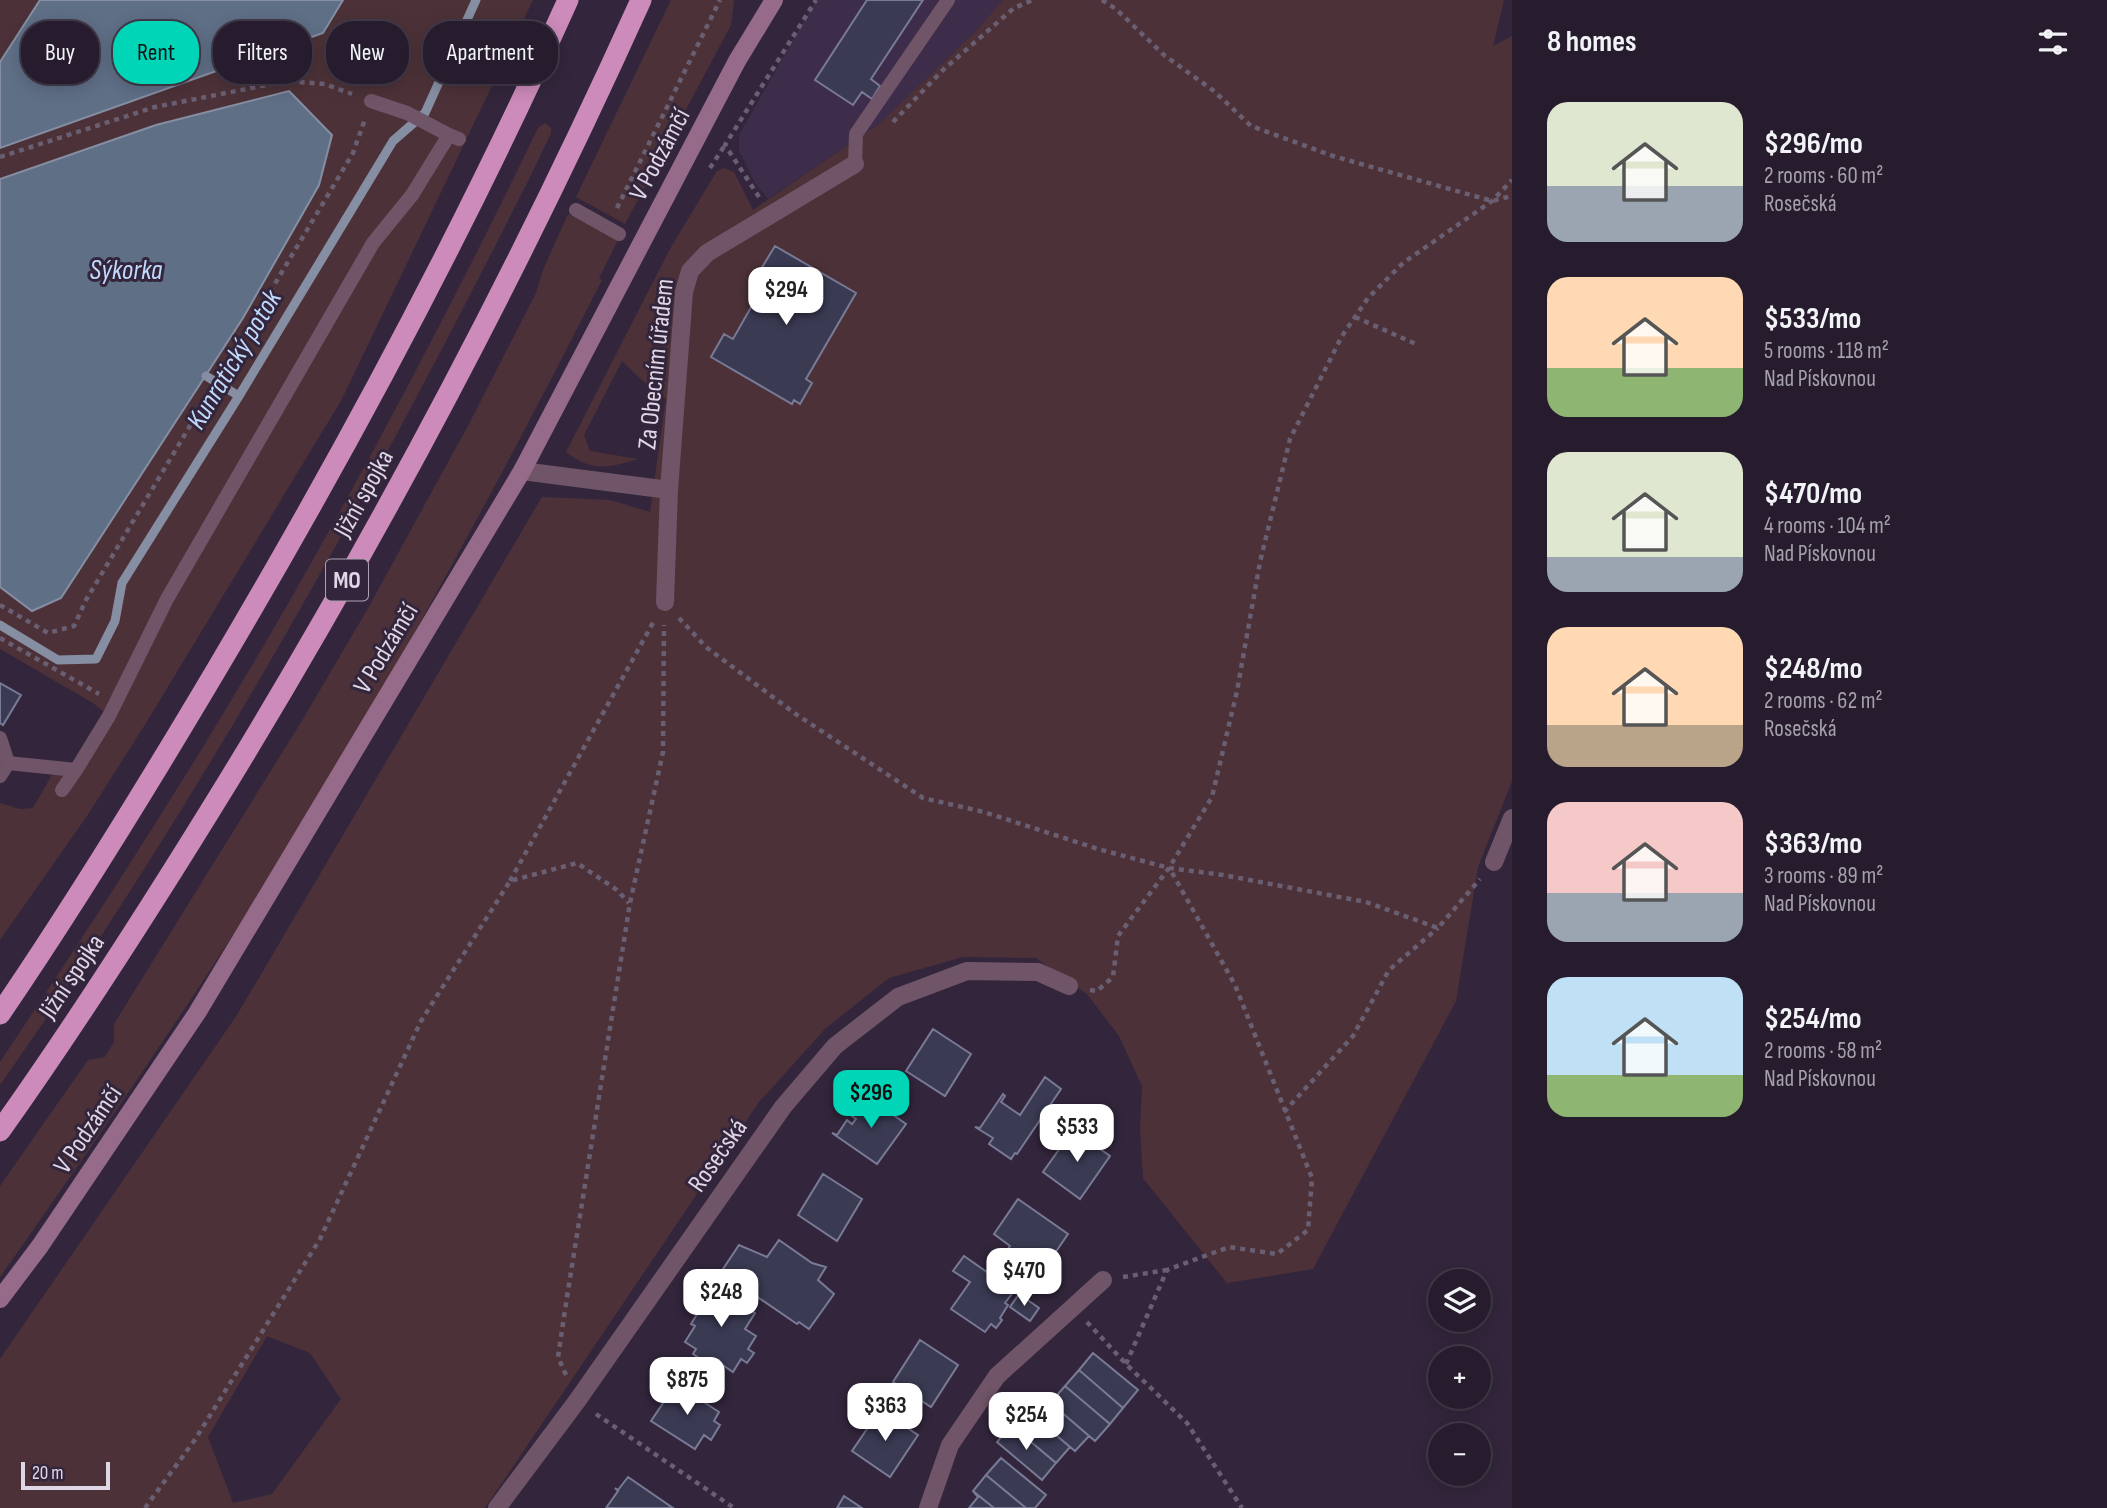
<!DOCTYPE html>
<html lang="en">
<head>
<meta charset="utf-8">
<style>
	:root { --surface:#261c2d; --page:#322939; --text:#f1f3f6; --muted:#a4a1aa; --line:#423a49; --accent:#00d5b7 }
	body { margin:0; font-family:"Sofia Sans Condensed",sans-serif; background:var(--page); color:var(--text); height:100vh; display:flex; flex-direction:column; font-size:26px; white-space:nowrap }
	* { box-sizing:border-box; margin:0 }
	p { font-size:23px; color:var(--muted) }
	.icon { flex:none; width:38px; height:38px; fill:none; stroke:currentColor; stroke-width:2; stroke-linecap:round; stroke-linejoin:round }
	.map { position:relative; flex:1; overflow:hidden }
	.details { display:flex; flex-direction:column; background:var(--surface); width:595px }
	.details>* { flex:none }
	.top-card { position:absolute; left:21px; top:21px; width:665px; height:63px; display:flex; gap:14px }
	.tools { position:absolute; left:1428px; top:1269px; display:grid; gap:14px }
	.tools a { display:grid; place-items:center; width:63px; height:63px; border-radius:50%; background:var(--surface); box-shadow:0 4px 18px #0003,0 0 0 2px var(--line); font-size:35px }
	.scale { position:absolute; left:21px; bottom:18px; width:89px; box-sizing:border-box; padding-left:7px; border:4px solid #e0d7e6; border-top:0; font-size:19px; line-height:24px; white-space:nowrap; color:#e0d7e6; -webkit-text-stroke:5px #33263c; paint-order:stroke }
	.price { position:absolute; translate:-50% -60px; padding:0 16px; border-radius:14px; background:#fff; color:#222; font-size:23px; line-height:46px; filter:drop-shadow(0 2px 4px #0008) }
	.price::after { content:''; position:absolute; left:50%; top:42px; width:21px; height:16px; margin-left:-10px; background:inherit; clip-path:polygon(0 0,100% 0,50% 100%) }
	.price.current { background:var(--accent); color:#111 }
	ul { padding:0; list-style:none }
	li { display:flex; align-items:center; gap:21px; height:175px; padding:0 35px }
	li span { display:grid; place-items:center; flex:none; width:196px; height:140px; border-radius:21px; color:#555 }
	li>.icon { margin-inline-start:auto }
	span .icon { width:84px; height:84px; fill:#fffc; stroke-width:1 }
	li b { font-size:30px }
	h2 { display:flex; justify-content:space-between; align-items:center; height:84px; padding:0 35px; font-size:30px }
	.pill { padding:0 24px; border-radius:28px; background:var(--surface); box-shadow:0 4px 18px #0003,0 0 0 2px var(--line); font-size:24px; line-height:63px }
	.pill.current { background:var(--accent); color:#111 }
	main { display:flex; flex:1; min-height:0 }
	.map>svg:first-child { display:block }
</style>
</head>
<body>
<main>
<div class="map">
<svg width="1512" height="1508" viewBox="0 0 1512 1508">
	<rect width="100%" height="100%" fill="#33263c"/>
	<path fill="#3e2d4a" d="M816,0H1003L974,33L880,123L768,199L755,183L739,150V135Z"/>
	<path fill="#4c3238" fill-rule="evenodd" d="M0,0H41L0,63Z
		M343,0H533L342,399L146,723L87,816L0,940V803L20,809L33,808L57,766L76,770L109,716L93,703L0,649V587L32,611L61,597L243,318L319,185L289,91L156,125L0,179V148L323,33Z
		M671,0H734L731,25L625,224L576,197Z
		M1003,0H1504L1493,46L1512,36V781L1478,867L1456,1001L1313,1269L1227,1283L1143,1178L1140,1129L1142,1086L1119,1036L1087,994L1036,958L963,957L889,978L826,1028L759,1102L485,1508H0V1359L237,1015L542,497L610,500L650,512L666,398L660,397L622,361L584,435L590,451L638,459C608,468 592,472 566,452L670,249L717,171L724,168L734,172L753,210L880,123L974,33ZM267,1336L310,1353L341,1399L272,1494L233,1503L208,1437Z
		M545,123L551,128V133L532,173C374,488 203,797 0,1085V1062C110,897 218,730 315,556C394,416 468,273 538,128Z
		M568,214L618,240L599,278L602,280C534,414 463,547 389,678C272,885 137,1083 0,1277V1186L88,1060L105,1057L114,1042V1024L303,719L367,610L469,424L536,293L543,270Z"/>
	<path fill="#5f6f86" stroke="#868ea3" stroke-width="2" d="M40,0H343L323,33L0,148V62Z
		M289,91L332,135L319,185L243,318L61,598L32,611L0,587V179L156,125Z"/>
	<g fill="none" stroke-linecap="round" stroke-linejoin="round">
		<path stroke="#868ea3" stroke-width="9" d="M206,376L239,396
			M0,625L58,660L96,659L115,621L122,583L239,396L393,141L425,113L476,0"/>
	</g>
	<path fill="#3a3a53" stroke="#797a96" stroke-width="2" d="M867,0H923L871,79L880,86L872,99L862,92L853,105L815,80Z
		M775,246L856,293L806,379L812,383L800,404L794,400L792,404L711,357L724,334L733,339L770,274L761,269Z
		M0,683L21,695L3,725L0,723Z
		M933,1029L971,1054L945,1096L906,1071Z
		M1045,1077L1061,1089L1017,1154L1015,1153L1011,1159L989,1144L993,1138L975,1127L980,1128L1003,1094L1005,1096L1001,1102L1020,1115Z
		M865,1095L906,1124L877,1164L832,1133L837,1135L847,1120L852,1124L856,1119L846,1112L851,1114Z
		M1073,1130L1110,1156L1080,1199L1043,1172Z
		M823,1174L862,1199L837,1241L798,1215Z
		M1018,1199L1068,1234L1042,1272L1031,1265L1028,1269L1014,1260L1018,1256L1008,1249L1010,1246L994,1234Z
		M779,1240L812,1263L826,1267L818,1280L834,1294L809,1329L799,1322L797,1324L721,1272L739,1245L767,1257Z
		M964,1256L1014,1291L1005,1303L1008,1305L1000,1318L1002,1320L996,1328L991,1324L985,1332L951,1309L970,1282L953,1271Z
		M703,1280L755,1313L745,1329L756,1336L748,1349L754,1353L747,1363L741,1359L733,1372L718,1362L714,1368L693,1354L696,1349L685,1342L695,1326L691,1324L704,1303L693,1295Z
		M1019,1294L1039,1308L1030,1321L1010,1307Z
		M920,1340L958,1365L931,1407L893,1382Z
		M1093,1353L1138,1390L1123,1408L1079,1370Z
		M1079,1370L1123,1408L1110,1424L1065,1386Z
		M676,1384L719,1412L714,1421L720,1425L711,1440L704,1435L695,1449L651,1421Z
		M1065,1386L1110,1424L1095,1441L1045,1398L1051,1402Z
		M1045,1398L1089,1436L1075,1451L1025,1409L1032,1413Z
		M1025,1409L1070,1447L1056,1463L1011,1425Z
		M880,1410L918,1435L890,1477L852,1451Z
		M1011,1425L1056,1463L1042,1480L997,1442Z
		M1001,1458L1046,1495L1035,1508H1026L986,1475Z
		M986,1475L1026,1508H994L973,1491Z
		M628,1477L673,1508H606L618,1491L615,1488L618,1490Z
		M973,1491L994,1508H969L978,1497Z
		M844,1496L862,1508H837Z"/>
	<g fill="none" stroke-linecap="round" stroke-linejoin="round">
		<path stroke="#6a5f72" stroke-width="4.5" stroke-dasharray="5 5" stroke-linecap="butt" d="M1102,0L1116,9L1164,55L1214,91L1251,126L1333,156L1492,201L1512,196
			M893,122L943,70L1014,8L1033,0
			M0,157L155,107L287,81L325,84L352,94
			M710,168L725,145
			M759,197L725,145L816,0
			M617,208L720,0
			M1355,317L1416,344
			M0,605L48,633L74,626L86,600L353,153L365,119
			M679,618L706,647L797,715L923,798L984,812L1098,849L1169,868L1223,875L1366,902L1438,928L1480,879
			M0,638L99,694
			M510,881L654,621
			M1090,990L1097,991L1113,977L1118,936L1169,868L1212,797L1237,691L1260,562L1290,439L1342,336L1368,298L1403,263L1492,201L1512,180
			M1284,1112L1353,1036L1389,970L1438,928
			M1123,1277L1167,1270
			M1087,1322L1126,1364L1187,1423L1242,1508
			M1126,1364L1167,1270L1229,1247L1277,1254L1308,1230L1312,1178L1235,985L1170,869
			M566,1375L558,1357L567,1297L630,903L663,752L664,625
			M596,1414L734,1508
			M145,1508L194,1441L320,1239L421,1021L510,881L577,863L617,890L629,903"/>
		<path stroke="#705568" stroke-width="14" d="M371,101L407,113L449,135
			M855,164L856,134L948,0
			M576,210L619,234
			M0,738L8,763
			M0,776L8,763L76,770L109,716L167,599L373,243L412,195L449,135L459,139
			M62,790L76,770"/>
		<path stroke="#705568" stroke-width="18" d="M522,471L669,490
			M665,602L669,490L684,292L690,271L707,253L855,164
			M1494,862L1512,818
			M497,1508L577,1401L783,1107L835,1046L898,997L967,971L1038,972L1069,986
			M928,1508L950,1445L997,1376L1103,1280"/>
		<path stroke="#956b89" stroke-width="18" d="M0,1299L40,1246L197,1013L522,471L737,61L774,0"/>
		<path stroke="#cc8bba" stroke-width="21" d="M0,1014C77,901 148,785 218,667C346,451 465,229 568,0
			M0,1131C81,1017 156,899 229,780C382,529 520,268 641,0"/>
	</g>
	<g text-anchor="middle" stroke-width="6" stroke-linejoin="round" paint-order="stroke">
		<rect fill="#33263c" stroke="#aca2b3" stroke-width="2" x="326" y="559.5" width="42" height="41" rx="5"/>
		<g font-size="24" font-weight="bold" fill="#e0d7e6">
			<text x="347" y="588">MO</text>
		</g>
		<g font-size="26" fill="#e0d7e6" stroke="#33263c">
			<text transform="translate(659 154) rotate(-62)" y="9">V Podzámčí</text>
			<text transform="translate(655 364) rotate(-84)" y="9">Za Obecním úřadem</text>
			<text transform="translate(363 493) rotate(-61)" y="9">Jižní spojka</text>
			<text transform="translate(385 648) rotate(-59)" y="9">V Podzámčí</text>
			<text transform="translate(71 976) rotate(-56)" y="9">Jižní spojka</text>
			<text transform="translate(87 1129) rotate(-56)" y="9">V Podzámčí</text>
			<text transform="translate(717 1155) rotate(-55)" y="9">Rosečská</text>
		</g>
		<g font-size="28" font-style="italic" fill="#c0d9fc" stroke="#33263c">
			<text x="126" y="279">Sýkorka</text>
			<text transform="translate(233 359) rotate(-59)" y="10">Kunratický potok</text>
		</g>
	</g>
</svg>
<div class="tools">
<a><svg class="icon" aria-label="layers" viewBox="0 0 24 24"><path d="M12 4l9 5-9 5-9-5zM3 14l9 5 9-5"/></svg></a>
<a>+</a>
<a>−</a>
</div>
<div class="scale">20 m</div>
<b class="price" style="left:786px;top:327px">$294</b>
<b class="price current" style="left:871px;top:1130px">$296</b>
<b class="price" style="left:1077px;top:1164px">$533</b>
<b class="price" style="left:1024px;top:1308px">$470</b>
<b class="price" style="left:721px;top:1329px">$248</b>
<b class="price" style="left:687px;top:1417px">$875</b>
<b class="price" style="left:885px;top:1443px">$363</b>
<b class="price" style="left:1026px;top:1452px">$254</b>
<div class="top-card">
<a class="pill">Buy</a>
<a class="pill current">Rent</a>
<a class="pill">Filters</a>
<a class="pill">New</a>
<a class="pill">Apartment</a>
</div>
</div>
<section class="details">
<h2>8 homes<svg class="icon" aria-label="filters" viewBox="0 0 24 24"><path d="M4 7h16M4 17h16"/><circle cx="9" cy="7" r="2"/><circle cx="15" cy="17" r="2"/></svg></h2>
<ul>
<li><span style="background:linear-gradient(#dfe7d0 60%,#9aa5b1 0)"><svg class="icon" aria-label="home" viewBox="0 0 24 24"><path d="M3 11l9-7 9 7M6 9v11h12V9"/></svg></span><div><b>$296/mo</b><p>2 rooms · 60 m²</p><p>Rosečská</p></div></li>
<li><span style="background:linear-gradient(#ffd9b3 65%,#8fb573 0)"><svg class="icon" aria-label="home" viewBox="0 0 24 24"><path d="M3 11l9-7 9 7M6 9v11h12V9"/></svg></span><div><b>$533/mo</b><p>5 rooms · 118 m²</p><p>Nad Pískovnou</p></div></li>
<li><span style="background:linear-gradient(#dfe7d0 75%,#9aa5b1 0)"><svg class="icon" aria-label="home" viewBox="0 0 24 24"><path d="M3 11l9-7 9 7M6 9v11h12V9"/></svg></span><div><b>$470/mo</b><p>4 rooms · 104 m²</p><p>Nad Pískovnou</p></div></li>
<li><span style="background:linear-gradient(#ffd9b3 70%,#b9a48a 0)"><svg class="icon" aria-label="home" viewBox="0 0 24 24"><path d="M3 11l9-7 9 7M6 9v11h12V9"/></svg></span><div><b>$248/mo</b><p>2 rooms · 62 m²</p><p>Rosečská</p></div></li>
<li><span style="background:linear-gradient(#f6c9c9 65%,#9aa5b1 0)"><svg class="icon" aria-label="home" viewBox="0 0 24 24"><path d="M3 11l9-7 9 7M6 9v11h12V9"/></svg></span><div><b>$363/mo</b><p>3 rooms · 89 m²</p><p>Nad Pískovnou</p></div></li>
<li><span style="background:linear-gradient(#bfe0f5 70%,#8fb573 0)"><svg class="icon" aria-label="home" viewBox="0 0 24 24"><path d="M3 11l9-7 9 7M6 9v11h12V9"/></svg></span><div><b>$254/mo</b><p>2 rooms · 58 m²</p><p>Nad Pískovnou</p></div></li>
</ul>
</section>
</main>
</body>
</html>
